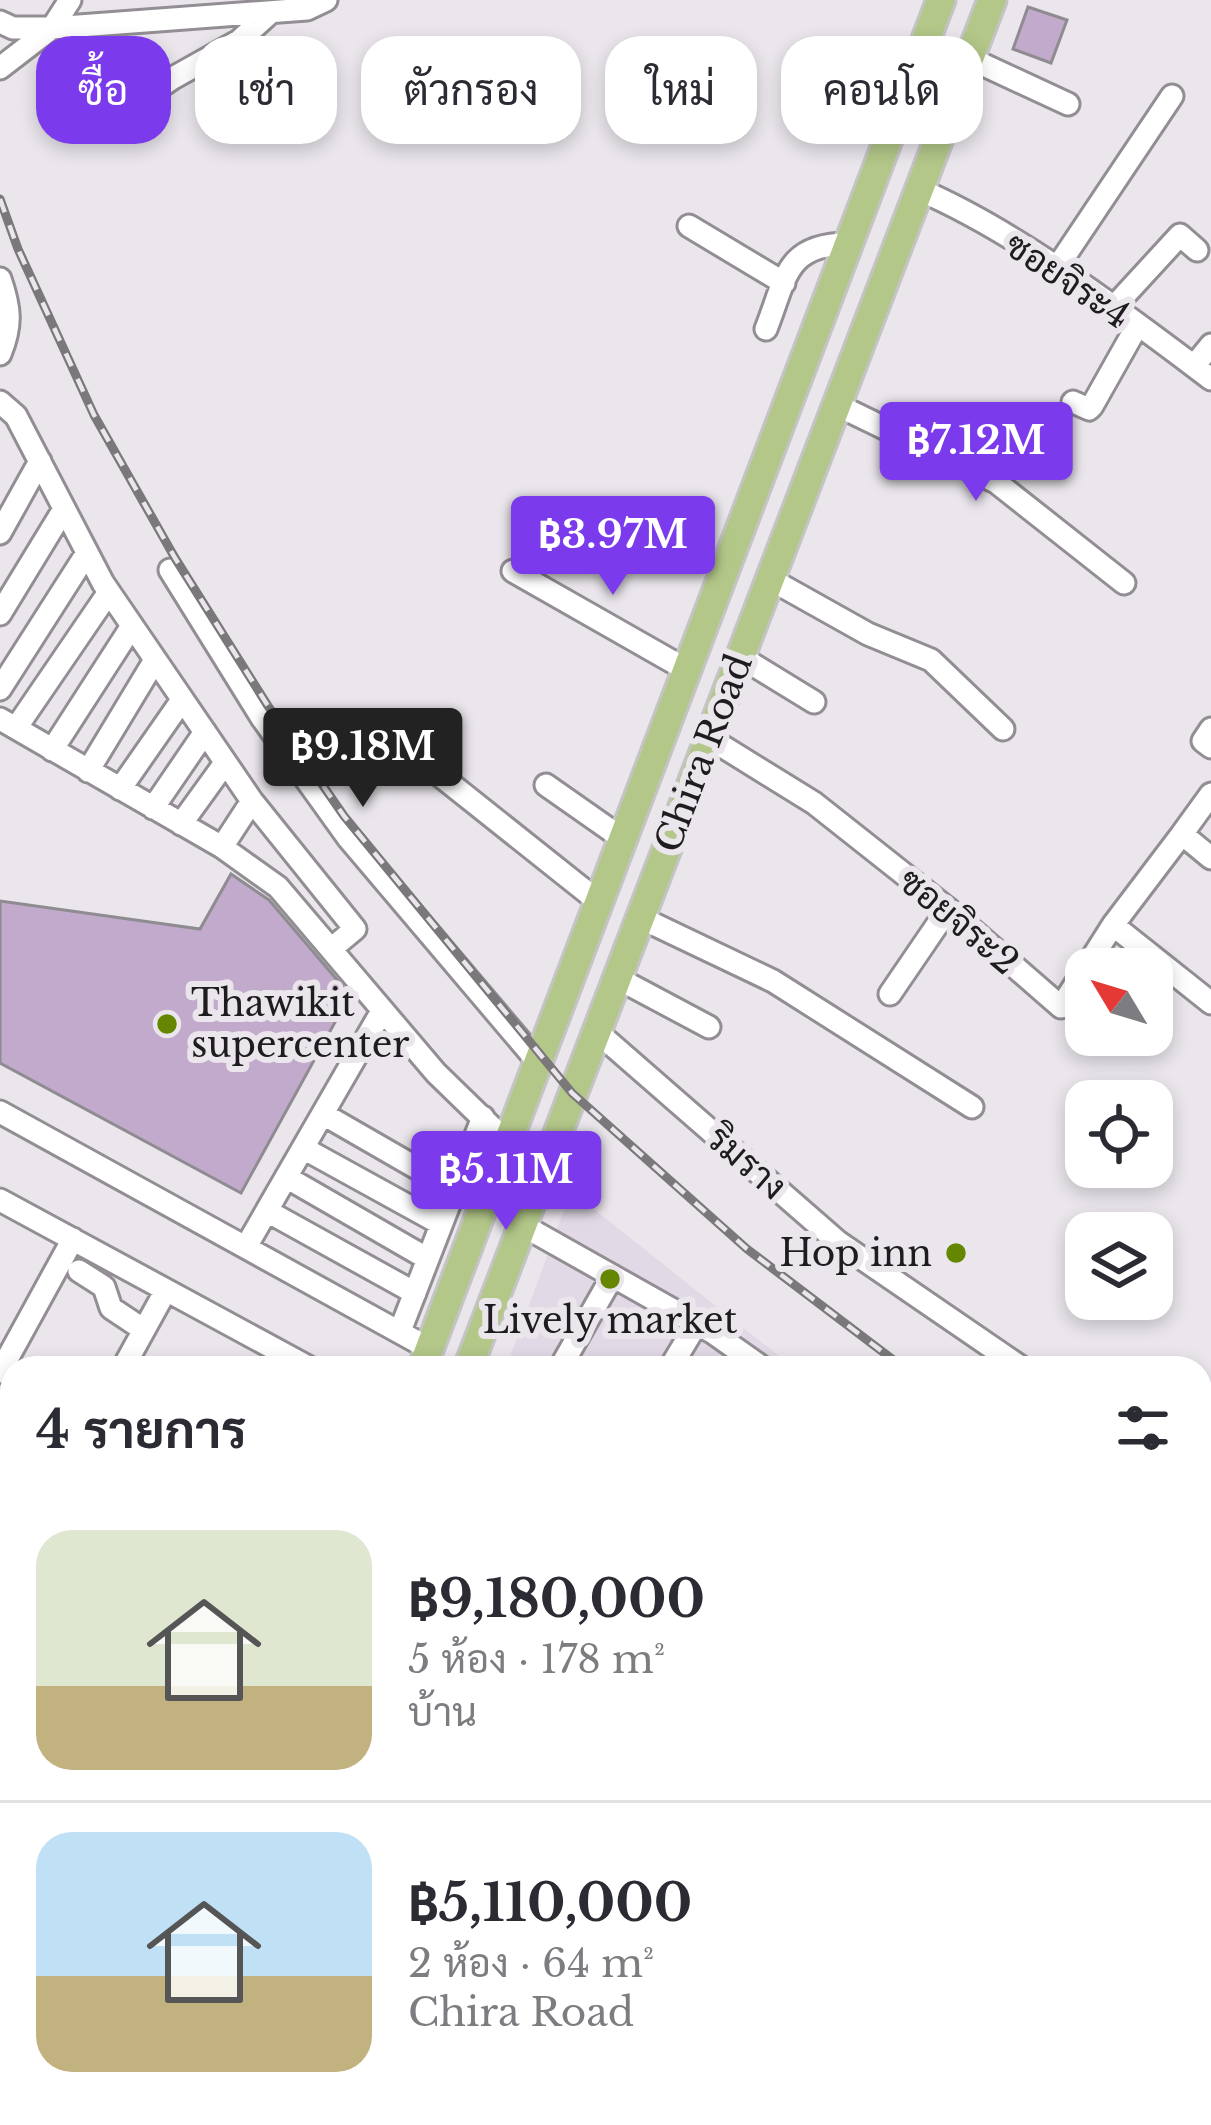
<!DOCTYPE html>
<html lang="th">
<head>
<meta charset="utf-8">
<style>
	:root { --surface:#fff; --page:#f7f7f7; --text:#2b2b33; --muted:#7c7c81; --line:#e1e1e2; --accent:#7c3aed }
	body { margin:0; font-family:"Libre Baskerville",Sarabun,serif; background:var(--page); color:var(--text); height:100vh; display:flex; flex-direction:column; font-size:45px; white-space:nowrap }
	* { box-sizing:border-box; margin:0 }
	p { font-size:39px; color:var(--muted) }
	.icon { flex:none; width:66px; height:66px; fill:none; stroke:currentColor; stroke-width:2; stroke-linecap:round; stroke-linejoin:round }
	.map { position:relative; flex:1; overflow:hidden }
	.drawer { position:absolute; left:0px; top:1356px; width:1212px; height:771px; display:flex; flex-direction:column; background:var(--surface); border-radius:36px 36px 0 0; box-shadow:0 6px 18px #0003 }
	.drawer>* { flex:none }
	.top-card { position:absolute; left:36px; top:36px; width:1140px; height:108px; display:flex; gap:24px }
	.needle { width:78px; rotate:308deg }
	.buttons { position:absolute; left:1065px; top:948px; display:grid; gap:24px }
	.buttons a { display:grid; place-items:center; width:108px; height:108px; border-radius:24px; background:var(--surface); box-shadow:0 6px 18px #0003; font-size:60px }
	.price { position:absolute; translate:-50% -102px; padding:0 27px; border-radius:12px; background:var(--accent); color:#fff; font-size:39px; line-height:78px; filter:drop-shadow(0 3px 6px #0008) }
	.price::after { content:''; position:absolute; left:50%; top:72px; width:36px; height:27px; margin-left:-18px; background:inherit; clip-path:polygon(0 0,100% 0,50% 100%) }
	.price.current { background:#222; color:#fff }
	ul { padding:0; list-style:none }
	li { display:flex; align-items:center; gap:36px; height:300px; padding:0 36px }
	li+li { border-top:3px solid var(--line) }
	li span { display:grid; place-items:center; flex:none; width:336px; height:240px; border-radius:36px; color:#555 }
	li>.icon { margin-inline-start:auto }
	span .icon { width:144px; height:144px; fill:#fffc; stroke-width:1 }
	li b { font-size:51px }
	h2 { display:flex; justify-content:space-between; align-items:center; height:144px; padding:0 36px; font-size:51px }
	.pill { padding:0 42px; border-radius:36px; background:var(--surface); box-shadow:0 6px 18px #0003; font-size:42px; line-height:108px }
	.pill.current { background:var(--accent); color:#fff }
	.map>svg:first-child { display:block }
</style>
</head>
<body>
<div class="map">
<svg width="1211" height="2125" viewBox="0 0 1211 2125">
	<rect width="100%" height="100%" fill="#eae6ec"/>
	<path fill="#e1d9e5" d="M571,1191L794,1368H506Z"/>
	<path fill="#c2aacc" stroke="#8f8c91" stroke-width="3" d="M1028,7L1067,20L1051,63L1013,49Z
		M231,874L269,900L350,995L241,1193L0,1063V901L200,929Z"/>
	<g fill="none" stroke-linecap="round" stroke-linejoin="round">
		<g stroke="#928e94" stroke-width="27">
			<path id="minor" d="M0,22L13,28H52L307,9L326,0
				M971,59L1068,104
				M0,68L52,28L70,0
				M107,124L173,78L239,41L271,12
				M920,190C1019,233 1125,314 1211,379
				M689,226L784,283
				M1056,269L1172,96
				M0,279C10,308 12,325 0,354
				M1112,309L1180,235L1197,250
				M766,329C786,279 785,244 848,244
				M1194,366L1211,345
				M0,402L16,416L103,583L252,801L355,929L331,949
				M1073,402L1089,409L1092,406L1137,326
				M839,406L996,482L1124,583
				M0,533L40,461
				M170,570L262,718L349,839L538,1062
				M513,571L687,670
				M768,578L868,634L931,660L1003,729
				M0,614L64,509
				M739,656L814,702
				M0,689L87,553
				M0,719L222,847L278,887L436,1073L506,1141
				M16,728L109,592
				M1211,729L1203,741L1211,747
				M393,738L599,902
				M709,738L814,803L948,909L1061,1007L1113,925L1182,834L1211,858
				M52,750L132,626
				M88,771L155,660
				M546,785L623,839
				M120,789L182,700
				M153,808L205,732
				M181,824L225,763
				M1182,834L1211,794
				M222,847L252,801
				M641,918L773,981L972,1107
				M1113,925L1211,1003
				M617,978L709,1027
				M890,994L948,909
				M596,1031L838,1242L1022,1368
				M0,1112L430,1349
				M323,1114L455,1190
				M303,1148L441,1224
				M286,1177L428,1259
				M0,1200L310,1368
				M267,1211L415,1293
				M522,1225L712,1332L763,1368
				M247,1245L382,1011
				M79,1271L104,1287L111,1308L144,1330
				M400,1331L483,1117
				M123,1368L166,1290
				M560,1368L612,1277
				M670,1368L697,1323
				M0,1372L73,1239
				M1200,1474L1211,1480
				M1200,1801L1211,1806
				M1200,2051L1211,2060
				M379,2115L457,2119"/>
		</g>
		<g stroke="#c4c4c4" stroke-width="33">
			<path id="major" d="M422,1368L941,0
				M468,1368L992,0
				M324,2115V2125
				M364,2115V2125"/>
		</g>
		<use href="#minor" stroke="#fff" stroke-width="21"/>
		<use href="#major" stroke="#b3c789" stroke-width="27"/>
		<g stroke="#7b787b" stroke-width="9">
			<path id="rail" d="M0,199L18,249L94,415L175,558L268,706L344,816L572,1093L747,1249L904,1368
				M1200,1544L1211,1550"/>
		</g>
		<use href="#rail" stroke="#eae6ec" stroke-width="4.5" stroke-dasharray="14" stroke-linecap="butt"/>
	</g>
	<g fill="#658600" stroke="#eae6ec" stroke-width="4.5">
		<circle cx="167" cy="1024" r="12"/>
		<circle cx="956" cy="1253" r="12"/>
		<circle cx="610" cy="1279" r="12"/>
	</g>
	<g text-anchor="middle" stroke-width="12" stroke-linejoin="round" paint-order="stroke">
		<g font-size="36" fill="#1e1c1e" stroke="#eae6ec">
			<text transform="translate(1068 280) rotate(34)" y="13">ซอยจิระ4</text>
			<text transform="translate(703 753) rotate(-69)" y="13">Chira Road</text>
			<text transform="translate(959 921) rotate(40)" y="13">ซอยจิระ2</text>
			<text transform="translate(747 1162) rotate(41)" y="13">ริมราง</text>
		</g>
		<g font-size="36" fill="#1e1c1e" stroke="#eae6ec" text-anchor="start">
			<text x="191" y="1016">Thawikit<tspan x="191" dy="41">supercenter</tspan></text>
			<text x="932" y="1266" text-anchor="end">Hop inn</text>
			<text x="610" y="1333" text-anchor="middle">Lively market</text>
		</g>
	</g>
</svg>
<div class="buttons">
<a><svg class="needle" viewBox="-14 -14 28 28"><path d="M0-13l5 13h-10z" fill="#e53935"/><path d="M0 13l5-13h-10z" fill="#7c7c81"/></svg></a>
<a><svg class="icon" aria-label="locate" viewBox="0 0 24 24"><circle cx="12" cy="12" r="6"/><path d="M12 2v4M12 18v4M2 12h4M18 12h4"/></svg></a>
<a><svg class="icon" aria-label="layers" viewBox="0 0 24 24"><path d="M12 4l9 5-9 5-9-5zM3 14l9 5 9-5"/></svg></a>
</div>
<b class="price" style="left:976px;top:504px">฿7.12M</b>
<b class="price" style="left:613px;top:598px">฿3.97M</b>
<b class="price current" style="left:363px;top:810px">฿9.18M</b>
<b class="price" style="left:506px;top:1233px">฿5.11M</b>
<div class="top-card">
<a class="pill current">ซื้อ</a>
<a class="pill">เช่า</a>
<a class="pill">ตัวกรอง</a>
<a class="pill">ใหม่</a>
<a class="pill">คอนโด</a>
</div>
<section class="drawer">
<h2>4 รายการ<svg class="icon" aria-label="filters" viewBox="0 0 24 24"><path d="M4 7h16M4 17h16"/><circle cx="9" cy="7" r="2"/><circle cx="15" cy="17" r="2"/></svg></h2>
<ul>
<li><span style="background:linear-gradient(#dfe7d0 65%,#c2b280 0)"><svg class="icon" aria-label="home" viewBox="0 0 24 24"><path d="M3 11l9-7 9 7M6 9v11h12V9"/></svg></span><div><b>฿9,180,000</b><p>5 ห้อง · 178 m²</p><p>บ้าน</p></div></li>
<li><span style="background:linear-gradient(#bfe0f5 60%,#c2b280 0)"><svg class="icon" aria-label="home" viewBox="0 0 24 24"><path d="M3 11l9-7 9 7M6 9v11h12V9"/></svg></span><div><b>฿5,110,000</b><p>2 ห้อง · 64 m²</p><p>Chira Road</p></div></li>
</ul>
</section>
</div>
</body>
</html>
